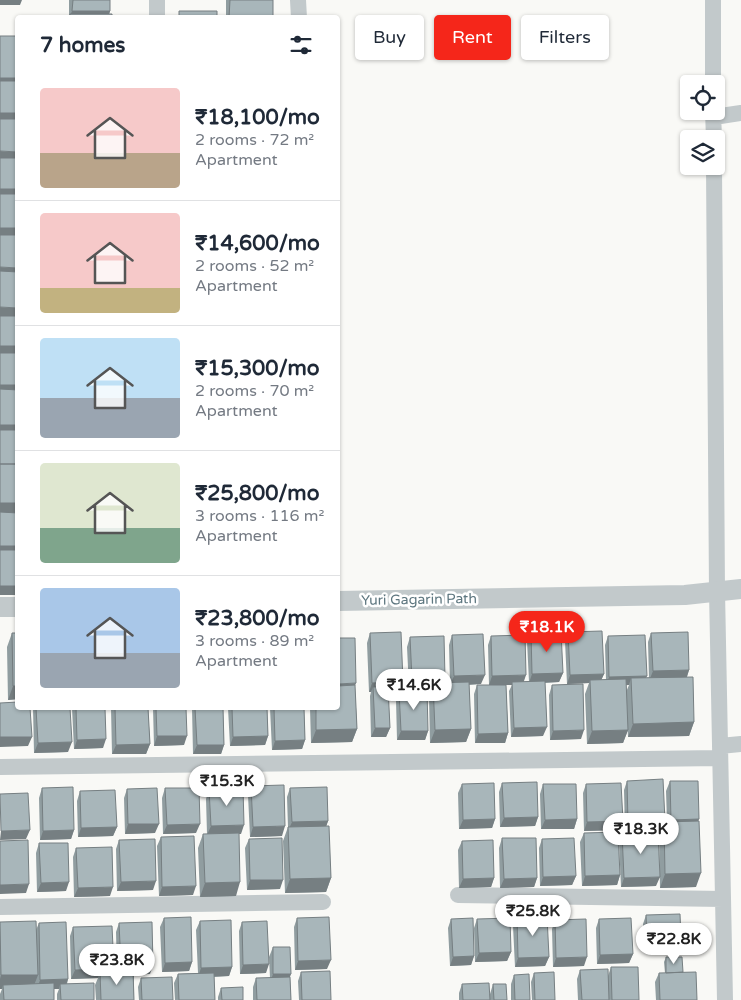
<!DOCTYPE html>
<html lang="en">
<head>
<meta charset="utf-8">
<style>
	:root { --surface:#fff; --page:#f2f2f3; --text:#1f2937; --muted:#747a83; --line:#e0e1e3; --accent:#f5261a }
	body { margin:0; font-family:"Varela Round",sans-serif; background:var(--page); color:var(--text); height:100vh; display:flex; flex-direction:column; font-size:19px; white-space:nowrap }
	* { box-sizing:border-box; margin:0 }
	p { font-size:16px; color:var(--muted) }
	.icon { flex:none; width:28px; height:28px; fill:none; stroke:currentColor; stroke-width:2; stroke-linecap:round; stroke-linejoin:round }
	.map { position:relative; flex:1; overflow:hidden }
	.details { position:absolute; left:15px; top:15px; width:325px; height:695px; display:flex; flex-direction:column; background:var(--surface); border-radius:5px; box-shadow:0 1px 4px #0004 }
	.details>* { flex:none }
	.guide { position:absolute; left:355px; top:15px; width:310px; height:45px; display:flex; gap:10px }
	.controls { position:absolute; left:680px; top:75px; display:grid; gap:10px }
	.controls a { display:grid; place-items:center; width:45px; height:45px; border-radius:5px; background:var(--surface); box-shadow:0 1px 4px #0004; font-size:25px }
	.price { position:absolute; translate:-50% -42px; padding:0 11px; border-radius:18px; background:#fff; color:#222; font-size:16px; line-height:32px; filter:drop-shadow(0 1px 2px #0008) }
	.price::after { content:''; position:absolute; left:50%; top:30px; width:15px; height:11px; margin-left:-8px; background:inherit; clip-path:polygon(0 0,100% 0,50% 100%) }
	.price.on { background:var(--accent); color:#fff }
	ul { padding:0; list-style:none }
	li { display:flex; align-items:center; gap:15px; height:125px; padding:0 25px }
	li+li { border-top:1px solid var(--line) }
	li span { display:grid; place-items:center; flex:none; width:140px; height:100px; border-radius:5px; color:#555 }
	li>.icon { margin-inline-start:auto }
	span .icon { width:60px; height:60px; fill:#fffc; stroke-width:1 }
	li b { font-size:21px }
	h2 { display:flex; justify-content:space-between; align-items:center; height:60px; padding:0 25px; font-size:21px }
	.pill { padding:0 18px; border-radius:5px; background:var(--surface); box-shadow:0 1px 4px #0004; font-size:18px; line-height:45px }
	.pill.on { background:var(--accent); color:#fff }
	.map>svg:first-child { display:block }
</style>
</head>
<body>
<div class="map">
<svg width="741" height="1000" viewBox="0 0 741 1000">
	<rect width="100%" height="100%" fill="#f9f9f6"/>
	<g fill="none" stroke-linecap="round" stroke-linejoin="round">
		<path stroke="#c2c9cb" stroke-width="16" d="M157,0V18
			M298,0L299,18
			M713,0V84
			M713,111L714,139
			M714,117L741,113
			M714,166L717,591L725,1000
			M720,746L741,744
			M0,767L720,758
			M458,895L723,899
			M0,907L323,902"/>
		<path stroke="#c2c9cb" stroke-width="20" d="M338,601L685,595L741,589
			M0,607H18"/>
	</g>
	<path fill="#909da0" d="M69,0H110V11L109,14L112,18H69Z
		M226,0H273V18H226Z
		M531,632L563,673L559,682L545,683L543,736L511,737L509,691L512,685H506L508,733L505,743H475L474,694L477,685H489L488,645L491,636L523,682H529L527,641Z
		M568,632L604,674L601,680H606L605,645L608,636L646,678H649L648,642L651,633L689,670L687,677L694,722L689,736L628,737L626,692L629,685H626L628,730L623,743L587,744L585,694L589,683L567,684L565,641Z
		M12,633H18V699L8,700L7,647Z
		M370,633L399,691L428,731L425,740H397L396,700L399,691H388L390,728L386,737H371L370,696L371,692H369L367,643Z
		M452,635L481,684L469,685L471,729L466,742L430,743L429,697L432,687L409,688L407,647L410,637L443,683H450L449,645Z
		M552,685L581,739L550,740L549,695Z
		M355,686L357,729L352,742L311,743L310,708H338Z
		M33,708H70L68,752L34,753Z
		M72,708H105L103,748L74,749Z
		M111,708H148L150,744L146,754H112Z
		M153,708H186L184,745L154,746Z
		M192,708H223L224,745L221,754H193Z
		M228,708H267L268,736L265,745L230,746Z
		M270,708H304L305,740L302,749L272,750Z
		M627,781L665,822H667L666,791L670,781L698,821L696,887L660,888L659,835L660,831L625,832L624,790Z
		M502,783L538,817L535,826L500,827L499,792Z
		M462,784L495,819L492,828L459,829L458,793Z
		M543,784L577,819L574,829H541L540,794Z
		M586,784L619,830L584,831L583,793Z
		M251,786L282,836L250,837L248,795Z
		M42,788L74,830L71,839L40,840L39,798Z
		M165,788L196,833L163,834L162,798Z
		M290,788L328,821L326,826L331,878L326,892L285,893L283,841L288,827L287,797Z
		M127,789L155,833L125,834L124,798Z
		M209,789L241,834H239L236,896L200,897L198,848L203,834H207L206,799Z
		M80,791L117,827L113,836L78,837L77,801Z
		M584,833L620,875L617,885L582,886L580,842Z
		M622,833L656,886L621,887L619,842Z
		M161,837L193,895L159,896L157,846Z
		M502,838L537,878L534,887L500,888L499,848Z
		M249,839L280,889L247,890L245,848Z
		M542,839L576,876L572,885L540,886L539,848Z
		M119,840L153,890L117,891L116,849Z
		M462,841L494,878L491,887L459,888L458,850Z
		M39,843L66,891L37,892L36,853Z
		M76,848L110,896L74,897L73,857Z
		M646,915L681,937L678,946L643,947V924Z
		M517,916L549,957L545,966L515,967L513,926Z
		M164,918L192,962L189,971L162,972L160,927Z
		M297,918L327,969L295,970L294,927Z
		M451,919L474,956L471,965L450,966L448,928Z
		M477,919L511,952L507,961L475,962L474,928Z
		M599,919L633,954L629,963L597,964L596,928Z
		M555,920L584,966L553,967L552,929Z
		M200,921L232,967L229,976L214,977L215,1000H175L174,983L178,974L198,973L196,930Z
		M0,922L36,930L39,923L68,979L67,984L94,1000H57V994L59,989H54V1000H0V994L2,989H0Z
		M242,922L266,973L240,974L239,931Z
		M119,923L150,974H134V1000H96L95,985L98,978L71,979L70,936L73,927L114,969L113,971H117L116,932Z
		M273,947L290,977L291,1000H253V987L256,978H270L269,957Z
		M666,957L683,972L697,1000H656L655,982L659,973H665L664,962Z
		M611,967L639,1000H578L577,979L580,970L608,976Z
		M301,972L331,1000H299L298,981Z
		M534,973L555,1000H532L531,982Z
		M514,975L530,1000H511V984Z
		M141,978L173,1000H139L138,987Z
		M462,984L490,994L493,984L507,1000H459V993Z
		M221,988L243,1000H218V997Z"/>
	<path fill="#767f82" d="M0,0H22L20,5H0Z
		M72,11H110L108,18L70,16Z
		M0,78H18V87H0Z
		M0,113H18V122H0Z
		M0,151L18,152V161H0Z
		M0,189H18V198H0Z
		M0,228H18V238L0,237Z
		M0,267L18,268V277H0Z
		M0,307L18,308V317H0Z
		M0,346H18V356L0,355Z
		M0,385H18V395L0,394Z
		M0,425H18V434H0Z
		M0,503H18V517L0,516Z
		M0,546H18V555H0Z
		M0,586H18V595H0Z
		M689,670L686,679L649,681L653,671Z
		M563,673L559,682L529,683L532,674Z
		M604,674L600,683L590,680L589,683L567,684L570,675Z
		M485,675L481,684L450,685L454,676Z
		M526,675L523,684L512,682V685H489L492,676Z
		M647,676L643,685L631,678L629,685L606,686L609,677Z
		M445,678L442,687L433,683L432,687L409,688L412,679Z
		M403,682L399,691L374,692L373,687L371,692H369L372,683Z
		M356,683L353,692L338,693V684Z
		M13,686H18V699L8,700Z
		M694,722L689,736L628,737L633,724Z
		M547,727L543,736L511,737L514,728Z
		M375,728H390L386,737H371Z
		M357,729L352,742L311,743L316,730Z
		M471,729L466,742L430,743L435,730Z
		M584,730L581,739L550,740L553,731Z
		M628,730L623,743L587,744L592,731Z
		M401,731H428L425,740H397Z
		M508,733L505,743H475L478,734Z
		M157,736H187L184,745L154,746Z
		M268,736L265,745L230,746L233,737Z
		M0,737H32L28,746L0,747Z
		M106,739L103,748L74,749L77,740Z
		M305,740L302,749L272,750L275,741Z
		M72,742L68,752L34,753L38,743Z
		M150,744L146,754H112L116,745Z
		M197,745H224L221,754H193Z
		M538,817L535,826L500,827L504,818Z
		M495,819L492,828L459,829L463,820Z
		M577,819L574,829H541L545,820Z
		M699,819L696,828L668,829L671,820Z
		M328,821L325,830L288,831L292,822Z
		M623,821L619,830L584,831L587,822Z
		M665,821L664,822L660,831L625,832L628,823Z
		M128,824H159L155,833L125,834Z
		M200,824L196,833L163,834L167,825Z
		M244,825L241,834L207,835L211,826Z
		M285,826L282,836L250,837L253,827Z
		M117,827L113,836L78,837L81,828Z
		M30,830L26,839L0,840L1,831Z
		M74,830L71,839L40,840L43,831Z
		M701,873L696,887L660,888L665,874Z
		M620,875L617,885L582,886L585,876Z
		M576,876L572,885L540,886L543,877Z
		M660,877L656,886L621,887L624,878Z
		M331,878L326,892L285,893L290,879Z
		M494,878L491,887L459,888L463,879Z
		M537,878L534,887L500,888L504,879Z
		M250,880H283L280,889L247,890Z
		M156,881L153,890L117,891L121,882Z
		M69,882L66,891L37,892L41,883Z
		M240,882L236,896L200,897L205,883Z
		M29,884L26,893L0,894V885Z
		M196,886L193,895L159,896L162,887Z
		M113,887L110,896L74,897L78,888Z
		M681,937L678,946L643,947L647,938Z
		M511,952L507,961L475,962L479,953Z
		M633,954L629,963L597,964L600,955Z
		M474,956L471,965L450,966L453,957Z
		M549,957L545,966L515,967L518,958Z
		M587,957L584,966L553,967L556,958Z
		M331,960L327,969L295,970L298,961Z
		M192,962L189,971L162,972L165,963Z
		M269,964L266,973L240,974L243,965Z
		M121,965H153L150,974L117,975Z
		M232,967L229,976L198,977L201,968Z
		M114,969L110,978L100,972L98,978L71,979L75,970Z
		M273,974H291L288,983H270Z
		M1,975H38L33,988L3,985L2,989H0V979Z
		M68,979L65,988L60,984L59,989H37L40,980Z"/>
	<path fill="#a8b6ba" stroke="#767f82" d="M73,0H110V11H72Z
		M230,0H273V18H229Z
		M179,11H217V18H179Z
		M70,14H112V18H70Z
		M0,36H18V78H0Z
		M0,81H18V113H0Z
		M0,119H18V152L0,151Z
		M0,158H18V189H0Z
		M0,194H18V228H0Z
		M0,235H18V268L0,267Z
		M0,271L18,272V308L0,307Z
		M0,316H18V346H0Z
		M0,353H18V385H0Z
		M0,389L18,390V425H0Z
		M0,430H18V464H0Z
		M0,464H18V503H0Z
		M0,512L18,513V546H0Z
		M0,550H18V586H0Z
		M561,631L563,673L532,674L531,632Z
		M602,631L604,674L570,675L568,632Z
		M401,632L403,682L372,683L370,633Z
		M688,632L689,670L653,671L651,633Z
		M12,633H18V686H13Z
		M483,634L485,675L454,676L452,635Z
		M525,635L526,675L492,676L491,636Z
		M645,635L647,676L609,677L608,636Z
		M444,636L445,678L412,679L410,637Z
		M338,638H355L356,683L338,684Z
		M693,677L694,722L633,724L631,678Z
		M626,679L628,730L592,731L590,680Z
		M545,681L547,727L514,728L512,682Z
		M469,682L471,729L435,730L433,683Z
		M583,684L584,730L553,731L552,685Z
		M355,685L357,729L316,730V708H338V686Z
		M477,685H506L508,733L478,734Z
		M388,686L390,728H375L373,687Z
		M427,690L428,731H401L399,691Z
		M18,702V708H30L32,737H0V703Z
		M36,708H70L72,742L38,743Z
		M76,708H105L106,739L77,740Z
		M115,708H148L150,744L116,745Z
		M156,708H186L187,736H157Z
		M195,708H223L224,745H197Z
		M232,708H267L268,736L233,737Z
		M274,708H304L305,740L275,741Z
		M663,779L665,821L628,823L627,781Z
		M670,781H698L699,819L671,820Z
		M537,782L538,817L504,818L502,783Z
		M494,783L495,819L463,820L462,784Z
		M621,783L623,821L587,822L586,784Z
		M543,784H576L577,819L545,820Z
		M284,785L285,826L253,827L251,786Z
		M73,787L74,830L43,831L42,788Z
		M327,787L328,821L292,822L290,788Z
		M157,788L159,824H128L127,789Z
		M165,788H199L200,824L167,825Z
		M243,788L244,825L211,826L209,789Z
		M115,790L117,827L81,828L80,791Z
		M28,793L30,830L1,831L0,794Z
		M699,821L701,873L665,874L664,822Z
		M329,826L331,878L290,879L288,827Z
		M618,832L620,875L585,876L584,833Z
		M658,832L660,877L624,878L622,833Z
		M239,833L240,882L205,883L203,834Z
		M194,836L196,886L162,887L161,837Z
		M282,838L283,880H250L249,839Z
		M502,838H536L537,878L504,879Z
		M574,838L576,876L543,877L542,839Z
		M155,839L156,881L121,882L119,840Z
		M28,840L29,884L0,885V841Z
		M493,840L494,878L463,879L462,841Z
		M39,843H68L69,882L41,883Z
		M112,847L113,887L78,888L76,848Z
		M680,914L681,937L647,938L646,915Z
		M517,916H547L549,957L518,958Z
		M191,917L192,962L165,963L164,918Z
		M329,917L331,960L298,961L297,918Z
		M473,918L474,956L453,957L451,919Z
		M510,918L511,952L479,953L477,919Z
		M631,918L633,954L600,955L599,919Z
		M586,919L587,957L556,958L555,920Z
		M231,920L232,967L201,968L200,921Z
		M36,921L38,975H1L0,922Z
		M267,921L269,964L243,965L242,922Z
		M66,922L68,979L40,980L39,923Z
		M152,922L153,965H121L119,923Z
		M112,926L114,969L75,970L73,927Z
		M273,947H290L291,974H273Z
		M666,957H682L683,972L666,973Z
		M611,967H638L639,1000H612Z
		M608,969L609,1000H582L580,970Z
		M133,971L134,1000H101L100,972Z
		M330,971L331,1000H302L301,972Z
		M554,972L555,1000H535L534,973Z
		M696,972L697,1000H660L659,973Z
		M214,973L215,1000H179L178,974Z
		M529,974L530,1000H515L514,975Z
		M172,977L173,1000H142L141,978Z
		M290,977L291,1000H257L256,978Z
		M54,983V1000H4L3,985Z
		M94,983V1000H61L60,984Z
		M489,983L490,1000H463L462,984Z
		M493,984H506L507,1000H494Z
		M243,987V1000H222L221,988Z"/>
	<g text-anchor="middle" stroke-width="5" stroke-linejoin="round" paint-order="stroke">
		<g font-size="14" fill="#5d767f" stroke="#fff">
			<text transform="translate(419 599) rotate(-1)" y="5">Yuri Gagarin Path</text>
		</g>
	</g>
</svg>
<div class="controls">
<a><svg class="icon" aria-label="locate" viewBox="0 0 24 24"><circle cx="12" cy="12" r="6"/><path d="M12 2v4M12 18v4M2 12h4M18 12h4"/></svg></a>
<a><svg class="icon" aria-label="layers" viewBox="0 0 24 24"><path d="M12 4l9 5-9 5-9-5zM3 14l9 5 9-5"/></svg></a>
</div>
<b class="price on" style="left:547px;top:653px">₹18.1K</b>
<b class="price" style="left:414px;top:711px">₹14.6K</b>
<b class="price" style="left:227px;top:807px">₹15.3K</b>
<b class="price" style="left:641px;top:855px">₹18.3K</b>
<b class="price" style="left:533px;top:937px">₹25.8K</b>
<b class="price" style="left:674px;top:965px">₹22.8K</b>
<b class="price" style="left:117px;top:986px">₹23.8K</b>
<div class="guide">
<a class="pill">Buy</a>
<a class="pill on">Rent</a>
<a class="pill">Filters</a>
</div>
<section class="details">
<h2>7 homes<svg class="icon" aria-label="filters" viewBox="0 0 24 24"><path d="M4 7h16M4 17h16"/><circle cx="9" cy="7" r="2"/><circle cx="15" cy="17" r="2"/></svg></h2>
<ul>
<li><span style="background:linear-gradient(#f6c9c9 65%,#b9a48a 0)"><svg class="icon" aria-label="home" viewBox="0 0 24 24"><path d="M3 11l9-7 9 7M6 9v11h12V9"/></svg></span><div><b>₹18,100/mo</b><p>2 rooms · 72 m²</p><p>Apartment</p></div></li>
<li><span style="background:linear-gradient(#f6c9c9 75%,#c2b280 0)"><svg class="icon" aria-label="home" viewBox="0 0 24 24"><path d="M3 11l9-7 9 7M6 9v11h12V9"/></svg></span><div><b>₹14,600/mo</b><p>2 rooms · 52 m²</p><p>Apartment</p></div></li>
<li><span style="background:linear-gradient(#bfe0f5 60%,#9aa5b1 0)"><svg class="icon" aria-label="home" viewBox="0 0 24 24"><path d="M3 11l9-7 9 7M6 9v11h12V9"/></svg></span><div><b>₹15,300/mo</b><p>2 rooms · 70 m²</p><p>Apartment</p></div></li>
<li><span style="background:linear-gradient(#dfe7d0 65%,#7fa58c 0)"><svg class="icon" aria-label="home" viewBox="0 0 24 24"><path d="M3 11l9-7 9 7M6 9v11h12V9"/></svg></span><div><b>₹25,800/mo</b><p>3 rooms · 116 m²</p><p>Apartment</p></div></li>
<li><span style="background:linear-gradient(#a9c7e8 65%,#9aa5b1 0)"><svg class="icon" aria-label="home" viewBox="0 0 24 24"><path d="M3 11l9-7 9 7M6 9v11h12V9"/></svg></span><div><b>₹23,800/mo</b><p>3 rooms · 89 m²</p><p>Apartment</p></div></li>
</ul>
</section>
</div>
</body>
</html>
